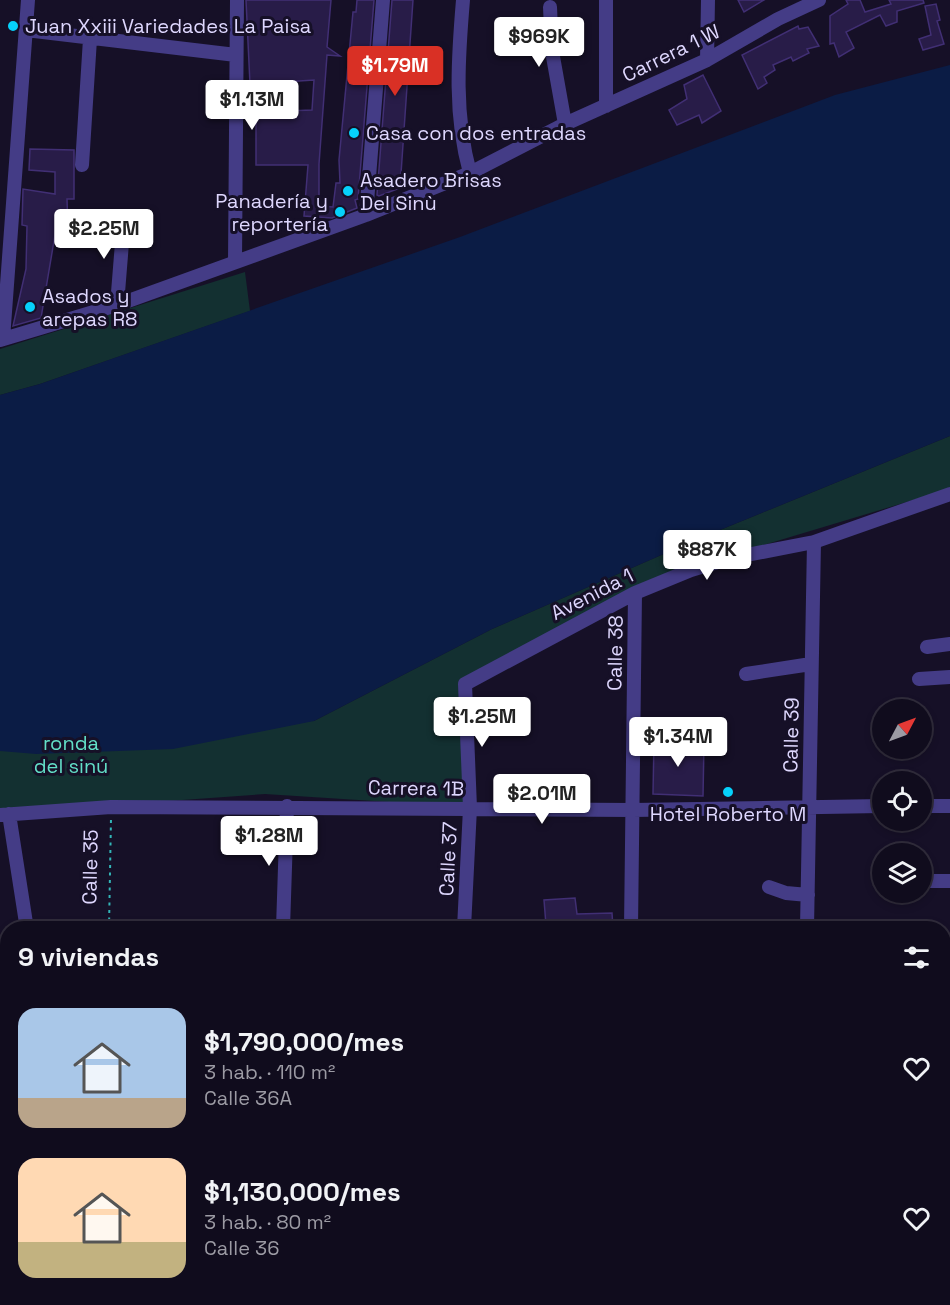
<!DOCTYPE html>
<html lang="es">
<head>
<meta charset="utf-8">
<style>
	:root { --surface:#100c1d; --page:#191526; --text:#f1f3f6; --muted:#9c9ba4; --line:#302c3b; --accent:#d93025 }
	body { margin:0; font-family:"Space Grotesk",sans-serif; background:var(--page); color:var(--text); height:100vh; display:flex; flex-direction:column; font-size:22px; white-space:nowrap }
	* { box-sizing:border-box; margin:0 }
	p { font-size:20px; color:var(--muted) }
	.icon { flex:none; width:33px; height:33px; fill:none; stroke:currentColor; stroke-width:2; stroke-linecap:round; stroke-linejoin:round }
	.map { position:relative; flex:1; overflow:hidden }
	.side { position:absolute; left:0px; top:921px; width:951px; height:384px; display:flex; flex-direction:column; background:var(--surface); border-radius:24px 24px 0 0; box-shadow:0 3px 9px #0003,0 0 0 2px var(--line) }
	.side>* { flex:none }
	.needle { width:39px; rotate:49deg }
	.buttons { position:absolute; left:872px; top:699px; display:grid; gap:12px }
	.buttons a { display:grid; place-items:center; width:60px; height:60px; border-radius:50%; background:var(--surface); box-shadow:0 3px 9px #0003,0 0 0 2px var(--line); font-size:30px }
	.price { position:absolute; translate:-50% -51px; padding:0 14px; border-radius:6px; background:#fff; color:#222; font-size:20px; line-height:39px; filter:drop-shadow(0 2px 3px #0008) }
	.price::after { content:''; position:absolute; left:50%; top:36px; width:18px; height:14px; margin-left:-9px; background:inherit; clip-path:polygon(0 0,100% 0,50% 100%) }
	.price.selected { background:var(--accent); color:#fff }
	ul { padding:0; list-style:none }
	li { display:flex; align-items:center; gap:18px; height:150px; padding:0 18px }
	li span { display:grid; place-items:center; flex:none; width:168px; height:120px; border-radius:18px; color:#555 }
	li>.icon { margin-inline-start:auto }
	span .icon { width:72px; height:72px; fill:#fffc; stroke-width:1 }
	li b { font-size:26px }
	h2 { display:flex; justify-content:space-between; align-items:center; height:72px; padding:0 18px; font-size:26px }
	.map>svg:first-child { display:block }
</style>
</head>
<body>
<div class="map">
<svg width="950" height="1305" viewBox="0 0 950 1305">
	<rect width="100%" height="100%" fill="#161027"/>
	<path fill="#133031" d="M245,272L250,311L40,384L0,395V349Z
		M950,436V489L707,562L465,681L467,807L265,794L0,813V729L314,721L492,629L698,539Z"/>
	<path fill="#0b1c45" d="M950,65V436L698,539L492,629L314,721L173,749L36,754L0,751V395L40,384L460,237L835,95Z"/>
	<path fill="#281c48" stroke="#412f74" stroke-width="1.5" fill-rule="evenodd" d="M246,0H331L327,47L340,56L327,55L319,164V206L333,207L336,183H340L339,160L353,12H356L357,0H374L358,199L355,200L357,208L332,218L304,216L308,165H256V84H250ZM314,80L312,110L286,111L284,82Z
		M392,0H413L400,188L379,196L377,195Z
		M738,0H764L744,12Z
		M846,0H860L865,12L891,4L889,0H923L924,3L897,11V22L886,26L880,15L846,32L854,48L839,57L834,43L830,44V16L848,4Z
		M936,4L940,20L937,21L944,44L923,50L919,39L931,35L925,6Z
		M798,26L799,29L808,27L819,46L807,49L809,53L793,61L791,57L773,65L775,70L764,77L767,83L758,89L742,55Z
		M703,75L721,111L702,123L699,115L677,125L669,110L687,99L684,85Z
		M30,149L74,150V199H67L68,230L56,229L41,318L13,326L26,269L27,226L22,225L23,189L55,194V172L29,170Z
		M654,741L704,743L703,796L653,794Z
		M575,898L577,914L612,913L613,928H577V923L546,925L544,900Z"/>
	<g fill="none" stroke-linecap="round" stroke-linejoin="round">
		<path stroke="#32b6b8" stroke-width="2" stroke-dasharray="3 4.5" stroke-linecap="butt" d="M109,928L111,818
			M104,1305V1298"/>
		<path stroke="#443c86" stroke-width="14" d="M463,0C458,59 454,115 470,173
			M606,0V106
			M550,7L552,51L565,124
			M26,30L236,55
			M707,60L708,0
			M82,165L90,39
			M366,215L383,0
			M235,262L237,0
			M117,305L124,218
			M3,339L28,0
			M0,340L117,305L366,215L470,173L565,124L707,60L778,19L819,0
			M927,647L950,644
			M746,674L811,664
			M919,679L950,677
			M921,806H950
			M9,814L26,923L21,928
			M0,815L111,807L633,810L882,806
			M921,881H950
			M769,887L786,893L808,895
			M283,928L287,806
			M464,928L470,808L465,684L635,593L691,570L731,558L814,542L950,494
			M631,928L635,593
			M807,928L814,542
			M0,951L8,943
			M0,1075L8,1076
			M944,1080H950
			M0,1233H8
			M944,1241H950
			M278,1305V1298
			M450,1305V1298
			M627,1305V1298
			M802,1305V1298"/>
	</g>
	<g fill="#06d1fb" stroke="#161027" stroke-width="2">
		<circle cx="13" cy="26" r="6"/>
		<circle cx="354" cy="133" r="6"/>
		<circle cx="348" cy="191" r="6"/>
		<circle cx="340" cy="212" r="6"/>
		<circle cx="30" cy="307" r="6"/>
		<circle cx="728" cy="792" r="6"/>
	</g>
	<g text-anchor="middle" stroke-width="6" stroke-linejoin="round" paint-order="stroke">
		<g font-size="20" fill="#ded7fe" stroke="#161027" text-anchor="start">
			<text x="25" y="33">Juan Xxiii Variedades La Paisa</text>
			<text x="366" y="140">Casa con dos entradas</text>
			<text x="360" y="187">Asadero Brisas<tspan x="360" dy="23">Del Sinù</tspan></text>
			<text x="328" y="208" text-anchor="end">Panadería y<tspan x="328" dy="23">reportería</tspan></text>
			<text x="42" y="303">Asados y<tspan x="42" dy="23">arepas R8</tspan></text>
			<text x="728" y="821" text-anchor="middle">Hotel Roberto M</text>
		</g>
		<g font-size="20" fill="#ded7fe" stroke="#161027">
			<text transform="translate(671 53) rotate(-26)" y="7">Carrera 1 W</text>
			<text transform="translate(592 594) rotate(-27)" y="7">Avenida 1</text>
			<text transform="translate(615 653) rotate(-89)" y="7">Calle 38</text>
			<text transform="translate(791 735) rotate(-89)" y="7">Calle 39</text>
			<text transform="translate(416 788) rotate(1)" y="7">Carrera 1B</text>
			<text transform="translate(448 859) rotate(-87)" y="7">Calle 37</text>
			<text transform="translate(90 867) rotate(-89)" y="7">Calle 35</text>
		</g>
		<g font-size="20" fill="#63dfc8" stroke="#161027">
			<text x="71" y="750">ronda<tspan x="71" dy="23">del sinú</tspan></text>
		</g>
	</g>
</svg>
<div class="buttons">
<a><svg class="needle" viewBox="-14 -14 28 28"><path d="M0-13l5 13h-10z" fill="#e53935"/><path d="M0 13l5-13h-10z" fill="#9c9ba4"/></svg></a>
<a><svg class="icon" aria-label="locate" viewBox="0 0 24 24"><circle cx="12" cy="12" r="6"/><path d="M12 2v4M12 18v4M2 12h4M18 12h4"/></svg></a>
<a><svg class="icon" aria-label="layers" viewBox="0 0 24 24"><path d="M12 4l9 5-9 5-9-5zM3 14l9 5 9-5"/></svg></a>
</div>
<b class="price" style="left:539px;top:68px">$969K</b>
<b class="price selected" style="left:395px;top:97px">$1.79M</b>
<b class="price" style="left:252px;top:131px">$1.13M</b>
<b class="price" style="left:104px;top:260px">$2.25M</b>
<b class="price" style="left:707px;top:581px">$887K</b>
<b class="price" style="left:482px;top:748px">$1.25M</b>
<b class="price" style="left:678px;top:768px">$1.34M</b>
<b class="price" style="left:542px;top:825px">$2.01M</b>
<b class="price" style="left:269px;top:867px">$1.28M</b>
<section class="side">
<h2>9 viviendas<svg class="icon" aria-label="filters" viewBox="0 0 24 24"><path d="M4 7h16M4 17h16"/><circle cx="9" cy="7" r="2"/><circle cx="15" cy="17" r="2"/></svg></h2>
<ul>
<li><span style="background:linear-gradient(#a9c7e8 75%,#b9a48a 0)"><svg class="icon" aria-label="home" viewBox="0 0 24 24"><path d="M3 11l9-7 9 7M6 9v11h12V9"/></svg></span><div><b>$1,790,000/mes</b><p>3 hab. · 110 m²</p><p>Calle 36A</p></div><svg class="icon" aria-label="heart" viewBox="0 0 24 24"><path d="M12 20l-8-8c-3-5 5-10 8-4 3-6 11-1 8 4z"/></svg></li>
<li><span style="background:linear-gradient(#ffd9b3 70%,#c2b280 0)"><svg class="icon" aria-label="home" viewBox="0 0 24 24"><path d="M3 11l9-7 9 7M6 9v11h12V9"/></svg></span><div><b>$1,130,000/mes</b><p>3 hab. · 80 m²</p><p>Calle 36</p></div><svg class="icon" aria-label="heart" viewBox="0 0 24 24"><path d="M12 20l-8-8c-3-5 5-10 8-4 3-6 11-1 8 4z"/></svg></li>
</ul>
</section>
</div>
</body>
</html>
